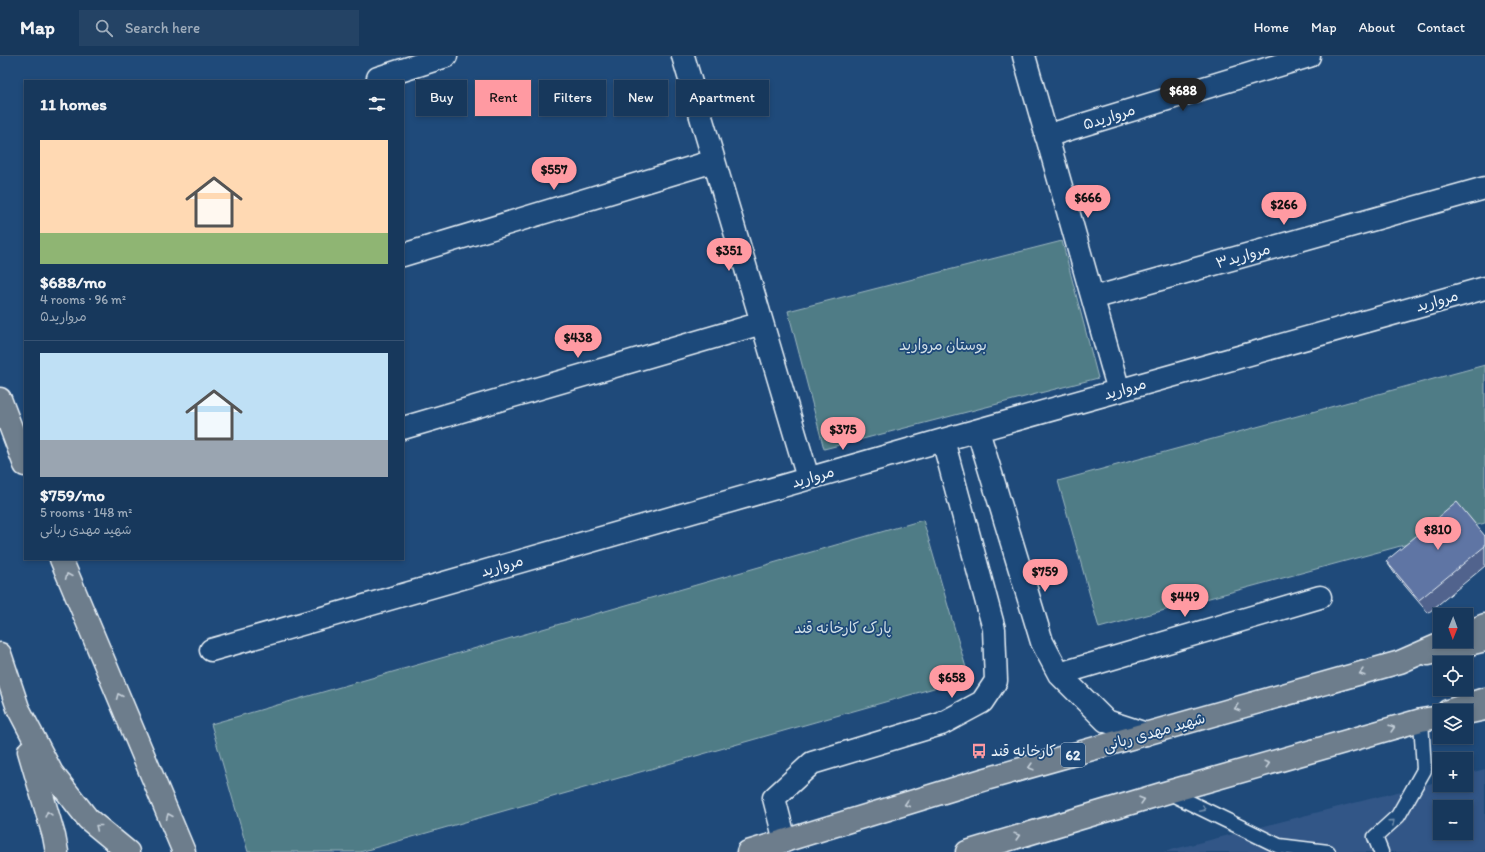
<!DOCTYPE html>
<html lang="en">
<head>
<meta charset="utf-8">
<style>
	:root { --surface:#17385c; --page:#244365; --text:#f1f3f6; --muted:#9eacbb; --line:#365272; --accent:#ff9aa2 }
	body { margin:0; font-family:Itim,"Playpen Sans Arabic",sans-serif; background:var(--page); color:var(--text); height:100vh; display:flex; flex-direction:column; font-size:15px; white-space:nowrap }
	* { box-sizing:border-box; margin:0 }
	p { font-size:13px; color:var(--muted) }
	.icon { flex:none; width:22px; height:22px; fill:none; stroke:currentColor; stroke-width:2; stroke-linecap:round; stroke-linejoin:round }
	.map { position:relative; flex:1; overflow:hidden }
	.sheet { position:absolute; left:24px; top:24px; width:380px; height:480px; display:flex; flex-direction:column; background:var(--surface); border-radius:0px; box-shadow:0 2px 6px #0003,0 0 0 1px var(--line) }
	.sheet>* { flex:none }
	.guide { position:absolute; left:416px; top:24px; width:380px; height:36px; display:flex; gap:8px }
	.needle { width:26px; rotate:181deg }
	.controls { position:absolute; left:1433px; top:552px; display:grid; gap:8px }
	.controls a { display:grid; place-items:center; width:40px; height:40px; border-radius:0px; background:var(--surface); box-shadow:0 2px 6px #0003,0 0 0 1px var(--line); font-size:20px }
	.price { position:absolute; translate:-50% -34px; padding:0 9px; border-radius:14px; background:var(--accent); color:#111; font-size:13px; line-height:26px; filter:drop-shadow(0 1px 2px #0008) }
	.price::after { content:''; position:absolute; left:50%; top:24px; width:12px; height:9px; margin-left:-6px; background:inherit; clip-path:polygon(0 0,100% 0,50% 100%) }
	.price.selected { background:#222; color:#fff }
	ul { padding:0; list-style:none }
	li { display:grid; align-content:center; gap:8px; height:212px; padding:0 16px }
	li+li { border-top:1px solid var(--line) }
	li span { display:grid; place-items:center; height:124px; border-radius:0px; color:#555 }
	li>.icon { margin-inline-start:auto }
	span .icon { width:72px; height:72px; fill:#fffc; stroke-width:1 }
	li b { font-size:17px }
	h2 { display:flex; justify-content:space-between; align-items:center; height:48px; padding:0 16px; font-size:17px }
	.pill { padding:0 14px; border-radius:0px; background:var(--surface); box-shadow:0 2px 6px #0003,0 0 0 1px var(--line); font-size:14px; line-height:36px }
	.pill.selected { background:var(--accent); color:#111 }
	header { display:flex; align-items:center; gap:24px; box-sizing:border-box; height:56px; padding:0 20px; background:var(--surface); border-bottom:1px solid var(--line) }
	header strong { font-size:19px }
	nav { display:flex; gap:22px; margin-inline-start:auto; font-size:14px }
	.search { width:280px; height:36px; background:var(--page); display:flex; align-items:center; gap:10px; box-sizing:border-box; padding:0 14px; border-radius:0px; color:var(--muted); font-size:15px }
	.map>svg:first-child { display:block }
</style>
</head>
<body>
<header>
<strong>Map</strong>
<div class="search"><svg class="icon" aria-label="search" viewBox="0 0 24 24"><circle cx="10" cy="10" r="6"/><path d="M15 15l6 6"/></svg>Search here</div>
<nav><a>Home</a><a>Map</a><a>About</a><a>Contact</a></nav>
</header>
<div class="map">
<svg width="1485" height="796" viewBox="0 0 1485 796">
	<rect width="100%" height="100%" fill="#1f4a7a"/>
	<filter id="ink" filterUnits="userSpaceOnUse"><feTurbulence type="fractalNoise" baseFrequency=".025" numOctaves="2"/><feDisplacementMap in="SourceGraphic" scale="8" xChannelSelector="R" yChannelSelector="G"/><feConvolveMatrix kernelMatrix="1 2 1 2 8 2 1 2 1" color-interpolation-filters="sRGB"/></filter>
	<g filter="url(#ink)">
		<path fill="#325787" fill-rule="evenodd" d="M1485,713V796H1163L1440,725V729H1466V718ZM1440,751H1466V777H1440Z"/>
		<path fill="#4f7c86" stroke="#9cb6bf" d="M1062,185L1098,322L824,393L788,255Z
			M1485,309V467L1099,572L1058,425Z
			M923,464L969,622L360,796H248L211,668Z"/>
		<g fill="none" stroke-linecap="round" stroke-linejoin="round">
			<g stroke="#e8f1f8" stroke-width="17">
				<path id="service" d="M1168,736L1279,790L1328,796
					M1381,796L1375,781L1398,760L1424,714L1421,664"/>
			</g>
			<g stroke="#e8f1f8" stroke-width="25">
				<path id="minor" d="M683,0L808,422
					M1024,0L1119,335
					M378,22L446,0
					M1046,80L1309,0
					M403,199L714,105
					M1093,242L1485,132
					M403,372L762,267
					M978,375L1042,586L1059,618L1106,665L1146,678
					M211,594L943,384L1485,232
					M1059,618L1320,541
					M785,785L774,742L812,707L941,668L982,646L996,625L994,573L943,384"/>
			</g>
			<g stroke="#e8f1f8" stroke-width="25">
				<path id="primary" d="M1428,598L1485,584
					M1448,655L1485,643"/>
			</g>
			<g stroke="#e8f1f8" stroke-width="25">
				<path id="trunk" d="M0,343L25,409
					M61,503L184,796
					M1466,577L1485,569
					M0,598L18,652L52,717L88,763L128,796
					M1466,657L1485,653
					M29,695L54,780L57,796
					M748,796L986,723L1400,606L1448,585
					M967,796L1168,736L1421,664L1440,661"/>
			</g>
			<use href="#service" stroke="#1f4a7a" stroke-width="14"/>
			<use href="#minor" stroke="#1f4a7a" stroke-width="22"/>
			<use href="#primary" stroke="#6d7d8c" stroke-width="22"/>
			<use href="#trunk" stroke="#6d7d8c" stroke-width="22"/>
		</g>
		<path fill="#51648d" stroke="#e8f1f8" d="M1485,480V510L1428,557L1395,518L1386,505Z"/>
		<path fill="#5e74a4" stroke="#e8f1f8" d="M1457,446L1485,480V490L1419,544L1386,505Z"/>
		<defs><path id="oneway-chevron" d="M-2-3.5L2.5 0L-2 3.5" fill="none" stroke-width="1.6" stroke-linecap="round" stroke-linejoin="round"/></defs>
		<g stroke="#c3ced8">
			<use href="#oneway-chevron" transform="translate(68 520) rotate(-113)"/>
			<use href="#oneway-chevron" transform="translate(1362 617) rotate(164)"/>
			<use href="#oneway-chevron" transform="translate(119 640) rotate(-113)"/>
			<use href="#oneway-chevron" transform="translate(1237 652) rotate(164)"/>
			<use href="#oneway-chevron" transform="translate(1392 672) rotate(-16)"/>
			<use href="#oneway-chevron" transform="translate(1267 708) rotate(-16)"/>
			<use href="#oneway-chevron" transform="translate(1031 711) rotate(164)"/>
			<use href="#oneway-chevron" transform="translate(1142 744) rotate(-16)"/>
			<use href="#oneway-chevron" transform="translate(907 748) rotate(163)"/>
			<use href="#oneway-chevron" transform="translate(48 758) rotate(-106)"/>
			<use href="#oneway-chevron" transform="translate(169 760) rotate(-113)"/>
			<use href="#oneway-chevron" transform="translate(98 771) rotate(-141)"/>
			<use href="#oneway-chevron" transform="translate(1017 780) rotate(-17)"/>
		</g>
		<g stroke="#6f8dac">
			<use href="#oneway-chevron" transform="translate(1203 753) rotate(26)"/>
			<use href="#oneway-chevron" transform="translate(1392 766) rotate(-42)"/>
		</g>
	</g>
	<defs>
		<g id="bus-bare" transform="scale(1.2)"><path d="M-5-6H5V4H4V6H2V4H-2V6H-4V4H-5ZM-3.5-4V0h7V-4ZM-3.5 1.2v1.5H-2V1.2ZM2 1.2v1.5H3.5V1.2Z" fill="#ff9aa2" stroke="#1f4a7a" stroke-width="2.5" paint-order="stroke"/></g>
	</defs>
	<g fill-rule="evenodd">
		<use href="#bus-bare" x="979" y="695"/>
	</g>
	<g text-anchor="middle" stroke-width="3.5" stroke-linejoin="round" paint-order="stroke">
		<rect fill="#1f4a7a" stroke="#acbfd2" stroke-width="1" x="1061" y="687" width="24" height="24" rx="3"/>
		<g font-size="14" font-weight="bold" fill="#e8f1f8">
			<text x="1073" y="704">62</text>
		</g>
		<g font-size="15" fill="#e8f1f8" stroke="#1f4a7a">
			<text transform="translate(1109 61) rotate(-17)" y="5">مروارید۵</text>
			<text transform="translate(1243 200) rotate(-16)" y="5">مروارید۳</text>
			<text transform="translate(1437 245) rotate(-16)" y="5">مروارید</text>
			<text transform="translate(1125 333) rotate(-16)" y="5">مروارید</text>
			<text transform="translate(813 421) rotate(-16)" y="5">مروارید</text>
			<text transform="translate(502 510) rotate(-16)" y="5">مروارید</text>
			<text transform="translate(1154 676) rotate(-16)" y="5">شهید مهدی ربانی</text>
		</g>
		<g font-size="15" fill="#d1dfe7" stroke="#1f4a7a">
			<text x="943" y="294">بوستان مروارید</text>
			<text x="843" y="577">پارک کارخانه قند</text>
		</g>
		<g font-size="15" fill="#e8f1f8" stroke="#1f4a7a" text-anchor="start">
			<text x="991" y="700">کارخانه قند</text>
		</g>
	</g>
</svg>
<div class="controls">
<a><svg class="needle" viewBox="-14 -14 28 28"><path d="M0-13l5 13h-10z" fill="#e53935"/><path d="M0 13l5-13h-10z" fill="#9eacbb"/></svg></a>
<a><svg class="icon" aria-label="locate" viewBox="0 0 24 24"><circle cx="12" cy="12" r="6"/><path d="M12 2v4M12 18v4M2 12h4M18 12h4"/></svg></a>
<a><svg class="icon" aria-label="layers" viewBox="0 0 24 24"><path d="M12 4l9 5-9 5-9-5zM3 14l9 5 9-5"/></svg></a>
<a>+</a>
<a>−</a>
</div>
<b class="price selected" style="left:1183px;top:56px">$688</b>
<b class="price" style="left:554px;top:135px">$557</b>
<b class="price" style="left:1088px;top:163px">$666</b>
<b class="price" style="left:1284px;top:170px">$266</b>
<b class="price" style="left:729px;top:216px">$351</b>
<b class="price" style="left:578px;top:303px">$438</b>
<b class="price" style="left:843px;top:395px">$375</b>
<b class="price" style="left:1438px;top:495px">$810</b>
<b class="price" style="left:1045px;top:537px">$759</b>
<b class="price" style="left:1185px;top:562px">$449</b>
<b class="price" style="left:952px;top:643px">$658</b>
<div class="guide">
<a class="pill">Buy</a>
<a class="pill selected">Rent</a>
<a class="pill">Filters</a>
<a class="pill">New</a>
<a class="pill">Apartment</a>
</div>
<section class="sheet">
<h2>11 homes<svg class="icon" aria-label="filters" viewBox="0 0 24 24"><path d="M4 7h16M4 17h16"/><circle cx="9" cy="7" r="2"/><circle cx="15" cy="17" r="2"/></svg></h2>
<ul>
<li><span style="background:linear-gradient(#ffd9b3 75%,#8fb573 0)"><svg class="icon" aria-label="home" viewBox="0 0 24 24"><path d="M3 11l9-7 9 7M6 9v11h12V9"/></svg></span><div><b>$688/mo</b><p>4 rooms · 96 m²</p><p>مروارید۵</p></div></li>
<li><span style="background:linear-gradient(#bfe0f5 70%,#9aa5b1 0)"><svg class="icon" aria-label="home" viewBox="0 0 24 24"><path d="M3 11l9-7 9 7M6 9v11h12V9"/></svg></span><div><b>$759/mo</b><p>5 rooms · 148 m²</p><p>شهید مهدی ربانی</p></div></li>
</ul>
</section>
</div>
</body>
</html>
